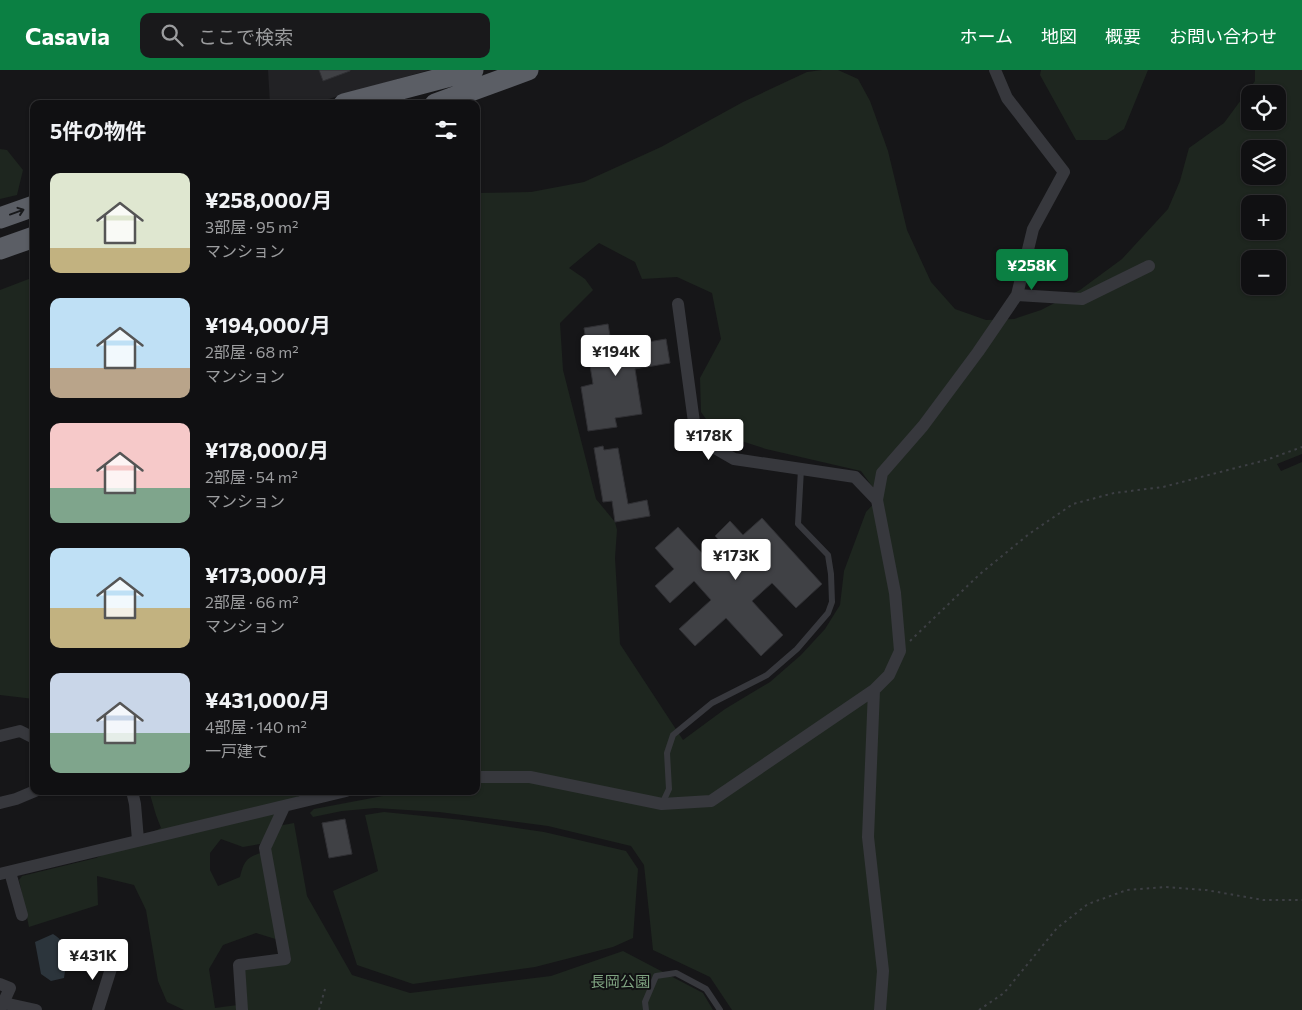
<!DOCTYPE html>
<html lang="ja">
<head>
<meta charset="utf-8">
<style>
	:root { --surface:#101012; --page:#19191b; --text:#f1f3f6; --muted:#9c9d9f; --line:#303032; --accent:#0b8043 }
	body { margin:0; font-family:Commissioner,"Noto Sans JP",sans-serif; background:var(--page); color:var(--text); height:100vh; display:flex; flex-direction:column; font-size:19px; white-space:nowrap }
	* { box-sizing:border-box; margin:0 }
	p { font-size:16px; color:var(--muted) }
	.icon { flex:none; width:28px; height:28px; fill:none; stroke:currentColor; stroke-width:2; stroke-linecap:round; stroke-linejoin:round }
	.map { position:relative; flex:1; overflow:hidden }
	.side { position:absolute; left:30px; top:30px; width:450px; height:695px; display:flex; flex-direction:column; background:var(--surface); border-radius:10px; box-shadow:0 1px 4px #0004,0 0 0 1px var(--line) }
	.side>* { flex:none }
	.controls { position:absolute; left:1241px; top:15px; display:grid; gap:10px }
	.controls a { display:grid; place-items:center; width:45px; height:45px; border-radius:10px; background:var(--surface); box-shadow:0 1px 4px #0004,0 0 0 1px var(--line); font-size:25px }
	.price { position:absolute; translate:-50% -42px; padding:0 11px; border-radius:5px; background:#fff; color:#222; font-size:16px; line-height:32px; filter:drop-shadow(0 1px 2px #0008) }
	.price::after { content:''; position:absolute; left:50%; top:30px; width:15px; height:11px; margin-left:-8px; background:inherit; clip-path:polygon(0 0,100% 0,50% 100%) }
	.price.active { background:var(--accent); color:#fff }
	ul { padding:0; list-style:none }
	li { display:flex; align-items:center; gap:15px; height:125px; padding:0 20px }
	li span { display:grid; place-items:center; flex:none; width:140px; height:100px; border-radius:10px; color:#555 }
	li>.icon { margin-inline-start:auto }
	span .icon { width:60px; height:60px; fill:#fffc; stroke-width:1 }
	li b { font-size:21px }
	h2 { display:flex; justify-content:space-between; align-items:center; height:60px; padding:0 20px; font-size:21px }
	header { display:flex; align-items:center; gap:30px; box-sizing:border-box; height:70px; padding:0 25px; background:var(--accent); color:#fff }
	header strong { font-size:24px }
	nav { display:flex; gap:28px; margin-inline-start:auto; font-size:18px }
	.search { width:350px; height:45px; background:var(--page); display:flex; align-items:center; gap:12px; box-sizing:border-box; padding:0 18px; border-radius:10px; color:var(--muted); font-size:19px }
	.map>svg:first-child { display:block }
</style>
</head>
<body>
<header>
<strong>Casavia</strong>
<div class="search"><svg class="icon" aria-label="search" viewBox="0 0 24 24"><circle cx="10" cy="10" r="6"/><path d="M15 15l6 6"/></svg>ここで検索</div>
<nav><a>ホーム</a><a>地図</a><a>概要</a><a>お問い合わせ</a></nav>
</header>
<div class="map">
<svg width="1302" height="940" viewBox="0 0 1302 940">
	<rect width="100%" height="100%" fill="#161618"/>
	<path fill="#222225" d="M268,0H429L311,34H270Z"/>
	<path fill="#1e261f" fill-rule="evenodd" d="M822,0H838L858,9L870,31L888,81L907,160L931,212L955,239L986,250L1014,249L1041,240L1080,220L1122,189L1168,139L1180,111L1189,78L1224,53L1255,11V0H1302V384L1277,394L1281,401L1302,392V940H732L710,907L653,880L644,795L631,776L548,756L439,742L375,738L342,741L313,747L310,743L314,739L409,721H476V123L531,122L584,112L661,77L743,32L807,2ZM1250,24H1278V51H1250ZM1250,79H1278V106H1250ZM1250,134H1278V161H1250ZM599,173L635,192L642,209L677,207L712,223L721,269L700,308L701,342L716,363L766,379L861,401L880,427L866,442L844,501L840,535L825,559L801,585L770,612L725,639L683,670L620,574L615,488L617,460L615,452L596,429L563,300L560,253L593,220L585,209L569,198ZM1250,189H1278V216H1250Z
		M1041,0H1148L1124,59L1107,70H1076L1040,5Z
		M0,79L7,80L23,100L17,125L0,129Z
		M34,207V629L0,625V220Z
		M149,721H302L260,774L243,777L221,769L210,783V800L218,816L240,807C244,790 248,786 265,782L282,871L256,863L223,875L209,899L215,938L245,934V900L291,890L267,783L278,756L294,753L307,826L352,905L410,923L551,906L623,881L703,923L713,940H184L167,932L158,911L146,840L134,815L97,806L98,835L29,857L19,810L22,806L96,788L161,758L156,745Z
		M384,742L463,750L544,762L626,781L638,799L633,868L613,877L535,897L413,914L357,895L333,821L378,801L365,745Z"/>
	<path fill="#2c353c" d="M53,864C72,876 67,889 64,908L51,911L41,904L35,872Z"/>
	<path fill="#404145" stroke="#303034" d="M319,0H350V1L323,11Z
		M608,254L612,278L666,269L670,293L635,299L642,344L615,348L617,357L588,361L581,317L593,314L584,258Z
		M603,376L604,380L618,378L628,434L647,430L650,446L615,452L612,431L603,432L594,378Z
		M762,448L822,514L796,538L772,513L752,531L783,565L761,586L726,548L695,576L679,559L711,530L694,511L670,533L655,516L674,499L655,478L678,457L711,493L727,479L715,466L730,451L743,465Z
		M345,749L352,784L329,788L322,753Z"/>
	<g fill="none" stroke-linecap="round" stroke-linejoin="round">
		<path stroke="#3d3f44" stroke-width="2" stroke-dasharray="2.5 4" stroke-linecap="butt" d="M910,571L980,504L1029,464L1073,434L1114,423L1163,417L1266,390L1302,377
			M319,940L325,919
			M979,940L1004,923L1057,858L1088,834L1127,820L1166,817L1206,820L1263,830H1302"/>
		<path stroke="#37383d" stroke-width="6" d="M662,734L669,719L667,683L673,665L712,633L767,605L797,579L828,543L832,532L831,504L828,485L798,454L801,399
			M646,940L645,932L656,906L676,903L706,919L720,940"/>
		<path stroke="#37383d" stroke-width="12" d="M1017,225L1082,229L1149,196
			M678,234L696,367L734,389L855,407L877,430
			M874,620L868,767L883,901L880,940
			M0,666L20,661L34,668
			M476,707H530L662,734L711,731L874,620L889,605L900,581L895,523L877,430L882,403L923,356L978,282L1017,225L1033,159L1064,102L1007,28L995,0
			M132,721L135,734L138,770
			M0,733L16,729L35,721
			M10,802L22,845
			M0,804L346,721
			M0,914L10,918L0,940
			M4,933L36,940
			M98,940L114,889
			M242,940L239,895L285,889L265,778L284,737"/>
		<path stroke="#5b5e65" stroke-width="21" d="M344,34L473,0
			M435,34L528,0
			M0,148L34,136
			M0,179L34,167"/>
	</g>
	<defs><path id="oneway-shaft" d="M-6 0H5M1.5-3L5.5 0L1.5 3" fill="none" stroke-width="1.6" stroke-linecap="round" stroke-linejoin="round" transform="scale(1.25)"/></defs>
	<use stroke="#18191b" href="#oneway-shaft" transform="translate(17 142) rotate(-20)"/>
	<g text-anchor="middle" stroke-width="4" stroke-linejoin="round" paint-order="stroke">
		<g font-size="15" fill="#7fa381" stroke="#111113">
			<text x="620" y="917">長岡公園</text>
		</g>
	</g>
</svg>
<div class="controls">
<a><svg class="icon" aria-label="locate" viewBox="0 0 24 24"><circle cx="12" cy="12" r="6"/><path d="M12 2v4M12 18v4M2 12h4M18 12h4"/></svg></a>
<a><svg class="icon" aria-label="layers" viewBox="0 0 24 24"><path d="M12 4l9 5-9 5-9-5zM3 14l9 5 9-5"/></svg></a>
<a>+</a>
<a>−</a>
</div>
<b class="price active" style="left:1032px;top:221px">¥258K</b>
<b class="price" style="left:616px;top:307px">¥194K</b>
<b class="price" style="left:709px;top:391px">¥178K</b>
<b class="price" style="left:736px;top:511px">¥173K</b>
<b class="price" style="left:93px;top:911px">¥431K</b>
<section class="side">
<h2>5件の物件<svg class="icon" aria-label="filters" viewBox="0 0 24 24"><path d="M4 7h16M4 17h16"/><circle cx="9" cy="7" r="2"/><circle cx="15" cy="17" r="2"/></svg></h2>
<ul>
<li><span style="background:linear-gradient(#dfe7d0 75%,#c2b280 0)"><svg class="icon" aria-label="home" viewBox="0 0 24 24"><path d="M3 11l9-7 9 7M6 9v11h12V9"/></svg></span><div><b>¥258,000/月</b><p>3部屋 · 95 m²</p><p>マンション</p></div></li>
<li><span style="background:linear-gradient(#bfe0f5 70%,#b9a48a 0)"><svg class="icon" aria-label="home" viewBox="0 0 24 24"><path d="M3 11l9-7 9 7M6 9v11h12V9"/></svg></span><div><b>¥194,000/月</b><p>2部屋 · 68 m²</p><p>マンション</p></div></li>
<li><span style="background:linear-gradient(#f6c9c9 65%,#7fa58c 0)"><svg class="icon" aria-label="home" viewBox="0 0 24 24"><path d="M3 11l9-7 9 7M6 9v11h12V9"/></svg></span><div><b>¥178,000/月</b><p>2部屋 · 54 m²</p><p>マンション</p></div></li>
<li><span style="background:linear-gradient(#bfe0f5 60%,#c2b280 0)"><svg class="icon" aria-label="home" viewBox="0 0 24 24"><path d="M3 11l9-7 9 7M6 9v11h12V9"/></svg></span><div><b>¥173,000/月</b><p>2部屋 · 66 m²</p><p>マンション</p></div></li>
<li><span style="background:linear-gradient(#c9d6e8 60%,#7fa58c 0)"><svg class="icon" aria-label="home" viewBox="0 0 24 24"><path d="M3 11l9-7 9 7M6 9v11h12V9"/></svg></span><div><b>¥431,000/月</b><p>4部屋 · 140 m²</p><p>一戸建て</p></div></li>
</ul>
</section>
</div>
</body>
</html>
